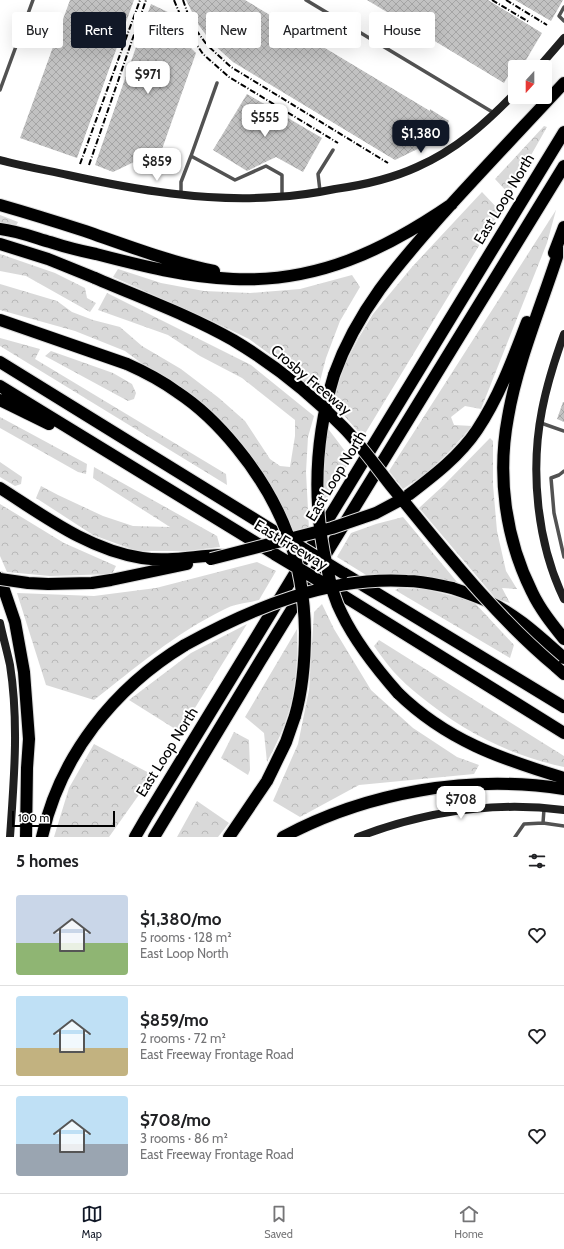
<!DOCTYPE html>
<html lang="en">
<head>
<meta charset="utf-8">
<style>
	:root { --surface:#fff; --page:#f2f2f2; --text:#202124; --muted:#757577; --line:#e0e0e0; --accent:#111827 }
	body { margin:0; font-family:Cabin,sans-serif; background:var(--page); color:var(--text); height:100vh; display:flex; flex-direction:column; font-size:15px; white-space:nowrap }
	* { box-sizing:border-box; margin:0 }
	p { font-size:13px; color:var(--muted) }
	.icon { flex:none; width:22px; height:22px; fill:none; stroke:currentColor; stroke-width:2; stroke-linecap:round; stroke-linejoin:round }
	.map { position:relative; height:837px; overflow:hidden }
	.side { display:flex; flex-direction:column; background:var(--surface); flex:1 }
	.side>* { flex:none }
	.top-card { position:absolute; left:12px; top:12px; width:540px; height:36px; display:flex; gap:8px }
	.needle { width:26px; rotate:201deg }
	.tools { position:absolute; left:508px; top:60px; display:grid; gap:8px }
	.tools a { display:grid; place-items:center; width:44px; height:44px; border-radius:4px; background:var(--surface); box-shadow:0 4px 16px #0002; font-size:20px }
	.scale { position:absolute; left:12px; bottom:10px; width:103px; box-sizing:border-box; padding-left:4px; border:2px solid #000; border-top:0; font-size:11px; line-height:14px; white-space:nowrap; color:#000; -webkit-text-stroke:3px #fff; paint-order:stroke }
	.price { position:absolute; translate:-50% -34px; padding:0 9px; border-radius:8px; background:#fff; color:#222; font-size:13px; line-height:26px; filter:drop-shadow(0 1px 2px #0008) }
	.price::after { content:''; position:absolute; left:50%; top:24px; width:12px; height:9px; margin-left:-6px; background:inherit; clip-path:polygon(0 0,100% 0,50% 100%) }
	.price.on { background:var(--accent); color:#fff }
	ul { padding:0; list-style:none }
	li { display:flex; align-items:center; gap:12px; height:100px; padding:0 16px }
	li+li { border-top:1px solid var(--line) }
	li span { display:grid; place-items:center; flex:none; width:112px; height:80px; border-radius:4px; color:#555 }
	li>.icon { margin-inline-start:auto }
	span .icon { width:48px; height:48px; fill:#fffc; stroke-width:1 }
	li b { font-size:17px }
	h2 { display:flex; justify-content:space-between; align-items:center; height:48px; padding:0 16px; font-size:17px }
	.chip { padding:0 14px; border-radius:4px; background:var(--surface); box-shadow:0 4px 16px #0002; font-size:14px; line-height:36px }
	.chip.on { background:var(--accent); color:#fff }
	.dock { display:flex; justify-content:space-around; align-items:center; height:56px; border-top:1px solid var(--line); background:var(--surface); font-size:11px; color:var(--muted) }
	.dock a { display:grid; justify-items:center; gap:2px }
	.dock .on { color:var(--accent) }
	.map>svg:first-child { display:block }
</style>
</head>
<body>
<div class="map">
<svg width="564" height="837" viewBox="0 0 564 837">
	<defs>
		<pattern id="forest-crowns" width="20" height="18" patternUnits="userSpaceOnUse"><rect width="20" height="18" fill="#d9d9d9"/><path d="M2 6a3 3 0 1 1 6 0M12 15a3 3 0 1 1 6 0" fill="none" stroke="#b8b8b8"/></pattern>
		<pattern id="building-cross-hatch" width="8" height="8" patternUnits="userSpaceOnUse"><rect width="8" height="8" fill="#c2c2c2"/><path d="M0 0l8 8M0 8l8-8" fill="none" stroke="#a5a5a5"/></pattern>
	</defs>
	<rect width="100%" height="100%" fill="#fff"/>
	<path fill="url(#forest-crowns)" d="M544,126L547,127L509,194L495,179Z
		M482,192L498,209L497,216L363,437L332,402L345,364L358,339L373,314L412,267Z
		M556,210L547,243L481,409L465,406L451,417L454,425L472,426L451,450L427,473L403,489L389,471Z
		M0,215L18,222L16,226L0,223Z
		M0,254L55,273L85,288L87,298L96,303L90,312L26,276L0,271Z
		M118,269L161,283L204,291L250,293L300,289L352,275L360,287L340,321L326,358L317,393L286,366L249,339L212,321L113,277Z
		M0,284L57,301L72,312L93,320L120,327L142,346L181,369L219,398L245,421L270,459L280,466L290,467L295,436V420L242,378L200,356L168,335L98,310L107,293L251,365L314,416L308,437L306,472L309,529L296,533L290,530L265,478L152,371L125,351L75,331L0,310Z
		M0,338L40,349L35,359L226,474L227,485L0,346Z
		M51,351L113,373L132,384L136,393L134,399L128,401L45,356Z
		M0,417L87,464L86,474L78,472L0,428Z
		M326,426L351,459L326,501L323,500L322,453Z
		M490,438L493,441V485L497,531L506,571L517,589L502,588L510,603L496,599L419,508L444,485Z
		M0,462L22,477L21,484L15,486L0,477Z
		M94,467L217,536L220,547L187,551H137L93,535L36,498L41,486L58,495L103,516L133,526L170,527L93,478Z
		M0,504L64,543L116,566L112,574L50,576L7,572L0,556Z
		M403,517L462,588C428,576 407,573 371,578L337,557L351,533L376,524Z
		M257,562L276,571L259,600C247,603 233,604 223,610C176,633 135,668 94,700L46,685L17,593L94,596L156,588Z
		M399,588L425,589L473,601L514,645L510,658L395,590Z
		M322,604L334,629L371,690L413,728L457,757L479,765L474,774L359,785L300,817L273,801L298,744L309,690L314,612Z
		M247,624L180,732L129,700L191,653Z
		M297,629C298,662 296,695 284,726C279,739 273,750 267,762L264,733L245,717Z
		M379,640L564,756V767C509,755 464,732 420,696C410,688 401,680 393,671C386,663 380,654 374,646Z
		M234,732L249,740L250,770L248,775L221,758Z
		M94,744L153,775L109,837H54L69,788Z
		M197,801L229,823L218,837H177Z"/>
	<path fill="url(#building-cross-hatch)" d="M70,0H134L77,158L20,138Z
		M186,0H245L430,111V109L449,121L438,139L395,160L233,62L212,43L198,24Z
		M367,0H488L542,33L526,60L515,64L504,83Z
		M515,0H563L551,21Z
		M151,4L172,14L181,38L196,53L155,169L134,162L113,172L95,165Z
		M247,94L322,138L303,172L276,157L247,171L213,150Z
		M563,402H564V422L557,419Z"/>
	<g fill="none" stroke-linecap="round" stroke-linejoin="round">
		<g stroke="#dbdbdb" stroke-width="14">
			<path id="highway" d="M0,205C28,213 57,222 85,231C128,246 170,262 214,271
				M0,229C17,231 33,237 50,242C65,247 81,251 96,254C142,266 186,277 233,279C317,283 385,250 452,204
				M0,244L48,259L95,278
				M557,247V257C540,309 517,364 508,417C497,475 505,538 532,592C540,609 552,624 564,639
				M554,253L564,227
				M0,320L127,364
				M0,362L285,538
				M334,375C358,308 400,262 446,210C485,167 525,125 564,83
				M0,386L276,555
				M0,400L49,424
				M0,488C44,516 89,550 142,558C168,562 194,556 221,555
				M406,497C432,477 459,457 477,430C499,397 513,359 527,322
				M343,573L564,707
				M0,578L15,622L24,672L29,739L27,768L26,837
				M48,584L92,583L111,580L187,564
				M452,588C464,592 476,596 487,601C516,614 540,637 564,658
				M334,590L564,733
				M555,666L564,674
				M398,693C446,740 501,759 564,778
				M42,837C60,756 114,688 185,645
				M135,837L146,818L564,132
				M154,837L259,663L564,166
				M229,837L267,781L286,742L295,716
				M283,837C367,792 470,774 564,789"/>
		</g>
		<path stroke="#525252" stroke-width="3.5" d="M306,0L494,113
			M564,7L559,16L564,21
			M0,90L33,0
			M191,156L217,83
			M320,191L318,174L333,150
			M181,194V182L191,156L235,180L266,166L282,175V197
			M541,423L564,431
			M564,471L559,475L551,478L554,513L564,557
			M544,809L543,823L564,826
			M515,837L524,824L543,823"/>
		<path stroke="#1f1f1f" stroke-width="8" d="M539,67L564,38
			M0,160C23,166 45,170 68,175C136,190 206,202 275,197C295,196 316,193 335,189C364,185 391,179 417,167C456,150 486,123 515,93
			M564,334C555,359 547,384 542,410C530,471 537,543 564,599
			M0,623C3,637 7,651 10,665C19,722 14,780 10,837
			M358,837C424,812 494,801 564,810"/>
		<use href="#highway" stroke="#000" stroke-width="12"/>
		<path stroke="#000" stroke-width="2" stroke-dasharray="6 2 1 2" stroke-linecap="butt" d="M174,0L186,29L203,54L229,77L338,143
			M183,0L191,23L207,45L231,67L388,163
			M492,0L529,22
			M506,0L547,25
			M80,164L140,0
			M89,165L146,0"/>
		<g stroke="#dbdbdb" stroke-width="14" stroke-linecap="butt">
			<path id="highway-bridge" d="M95,278C141,298 189,315 233,340C273,364 311,394 343,427C360,444 377,468 392,487C443,549 493,614 555,666
				M127,364C145,372 162,381 177,392C200,407 220,427 237,448C282,503 304,561 305,632C305,660 303,688 295,716
				M334,375C315,438 312,503 327,567C330,583 334,599 342,614C356,643 376,668 398,693
				M286,538L343,573
				M276,555L333,589
				M211,559L332,528L376,513L406,497
				M0,579L28,583L48,584
				M185,645C252,608 329,576 407,581C423,581 437,585 452,588"/>
		</g>
		<use href="#highway-bridge" stroke="#000" stroke-width="12"/>
	</g>
	<g text-anchor="middle" stroke-width="4" stroke-linejoin="round" paint-order="stroke">
		<g font-size="15" fill="#000" stroke="#fff">
			<text transform="translate(504 199) rotate(-59)" y="5">East Loop North</text>
			<text transform="translate(311 380) rotate(40)" y="5">Crosby Freeway</text>
			<text transform="translate(336 476) rotate(-59)" y="5">East Loop North</text>
			<text transform="translate(291 545) rotate(31)" y="5">East Freeway</text>
			<text transform="translate(167 752) rotate(-58)" y="5">East Loop North</text>
		</g>
	</g>
</svg>
<div class="tools">
<a><svg class="needle" viewBox="-14 -14 28 28"><path d="M0-13l5 13h-10z" fill="#e53935"/><path d="M0 13l5-13h-10z" fill="#757577"/></svg></a>
</div>
<div class="scale">100 m</div>
<b class="price" style="left:148px;top:95px">$971</b>
<b class="price" style="left:265px;top:138px">$555</b>
<b class="price on" style="left:421px;top:154px">$1,380</b>
<b class="price" style="left:157px;top:182px">$859</b>
<b class="price" style="left:461px;top:820px">$708</b>
<div class="top-card">
<a class="chip">Buy</a>
<a class="chip on">Rent</a>
<a class="chip">Filters</a>
<a class="chip">New</a>
<a class="chip">Apartment</a>
<a class="chip">House</a>
</div>
</div>
<section class="side">
<h2>5 homes<svg class="icon" aria-label="filters" viewBox="0 0 24 24"><path d="M4 7h16M4 17h16"/><circle cx="9" cy="7" r="2"/><circle cx="15" cy="17" r="2"/></svg></h2>
<ul>
<li><span style="background:linear-gradient(#c9d6e8 60%,#8fb573 0)"><svg class="icon" aria-label="home" viewBox="0 0 24 24"><path d="M3 11l9-7 9 7M6 9v11h12V9"/></svg></span><div><b>$1,380/mo</b><p>5 rooms · 128 m²</p><p>East Loop North</p></div><svg class="icon" aria-label="heart" viewBox="0 0 24 24"><path d="M12 20l-8-8c-3-5 5-10 8-4 3-6 11-1 8 4z"/></svg></li>
<li><span style="background:linear-gradient(#bfe0f5 65%,#c2b280 0)"><svg class="icon" aria-label="home" viewBox="0 0 24 24"><path d="M3 11l9-7 9 7M6 9v11h12V9"/></svg></span><div><b>$859/mo</b><p>2 rooms · 72 m²</p><p>East Freeway Frontage Road</p></div><svg class="icon" aria-label="heart" viewBox="0 0 24 24"><path d="M12 20l-8-8c-3-5 5-10 8-4 3-6 11-1 8 4z"/></svg></li>
<li><span style="background:linear-gradient(#bfe0f5 60%,#9aa5b1 0)"><svg class="icon" aria-label="home" viewBox="0 0 24 24"><path d="M3 11l9-7 9 7M6 9v11h12V9"/></svg></span><div><b>$708/mo</b><p>3 rooms · 86 m²</p><p>East Freeway Frontage Road</p></div><svg class="icon" aria-label="heart" viewBox="0 0 24 24"><path d="M12 20l-8-8c-3-5 5-10 8-4 3-6 11-1 8 4z"/></svg></li>
</ul>
</section>
<nav class="dock">
<a class="on"><svg class="icon" aria-label="map" viewBox="0 0 24 24"><path d="M3 6l6-2 6 2 6-2v14l-6 2-6-2-6 2zM9 4v14M15 6v14"/></svg>Map</a>
<a><svg class="icon" aria-label="saved" viewBox="0 0 24 24"><path d="M7 4h10v16l-5-4-5 4z"/></svg>Saved</a>
<a><svg class="icon" aria-label="home" viewBox="0 0 24 24"><path d="M3 11l9-7 9 7M6 9v11h12V9"/></svg>Home</a>
</nav>
</body>
</html>
